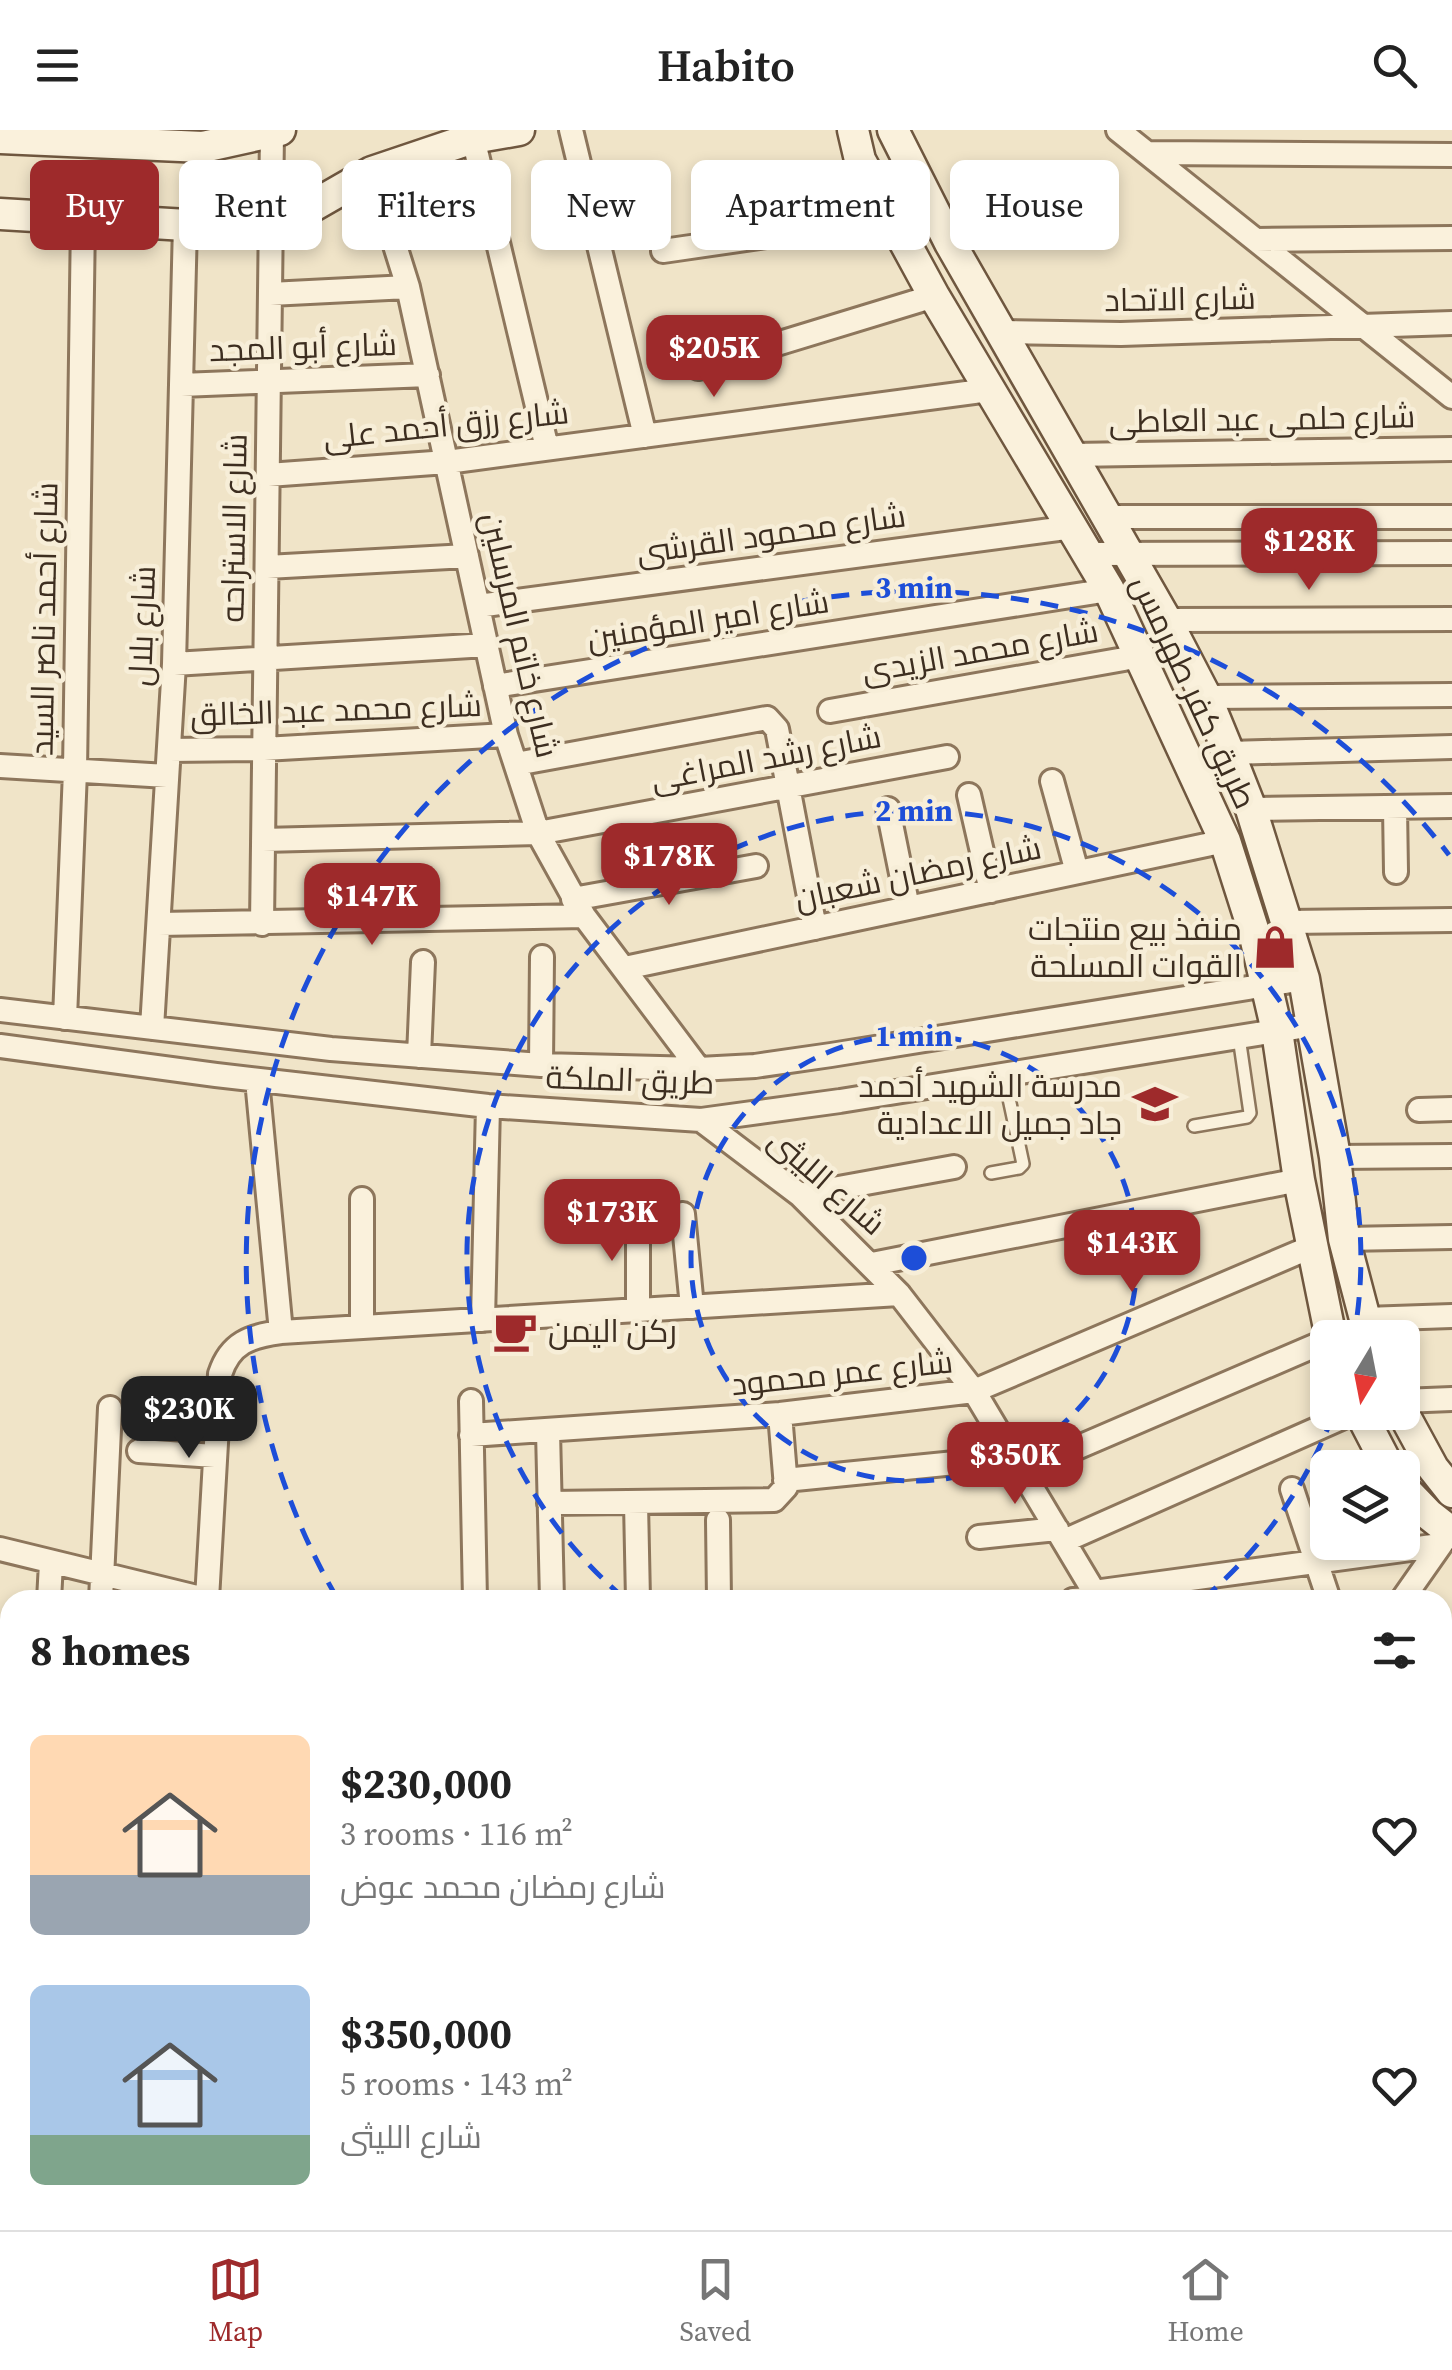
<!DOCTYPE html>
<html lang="en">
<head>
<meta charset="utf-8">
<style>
	:root { --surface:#fff; --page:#f6f6f6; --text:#222; --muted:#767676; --line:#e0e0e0; --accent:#9e2a2b }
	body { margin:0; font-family:"Source Serif 4",Cairo,serif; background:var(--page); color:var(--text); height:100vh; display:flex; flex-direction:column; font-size:38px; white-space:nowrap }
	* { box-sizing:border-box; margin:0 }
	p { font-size:32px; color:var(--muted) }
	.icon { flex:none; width:55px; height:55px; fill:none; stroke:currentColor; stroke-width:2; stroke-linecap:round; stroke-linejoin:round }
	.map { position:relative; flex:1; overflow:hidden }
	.sheet { position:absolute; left:0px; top:1460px; width:1452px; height:640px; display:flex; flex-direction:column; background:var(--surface); border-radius:30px 30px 0 0; box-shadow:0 5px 15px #0003 }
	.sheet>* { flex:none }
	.banner { position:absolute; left:30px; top:30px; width:1392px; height:90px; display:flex; gap:20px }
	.needle { width:65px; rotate:190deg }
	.buttons { position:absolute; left:1310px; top:1190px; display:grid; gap:20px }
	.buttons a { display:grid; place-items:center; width:110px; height:110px; border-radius:15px; background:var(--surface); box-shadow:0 5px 15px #0003; font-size:50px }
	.price { position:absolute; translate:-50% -85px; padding:0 22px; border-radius:20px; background:var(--accent); color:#fff; font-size:32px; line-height:65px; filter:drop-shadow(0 2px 5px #0008) }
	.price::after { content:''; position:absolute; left:50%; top:60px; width:30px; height:22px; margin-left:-15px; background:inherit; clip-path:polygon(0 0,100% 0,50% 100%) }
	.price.selected { background:#222; color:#fff }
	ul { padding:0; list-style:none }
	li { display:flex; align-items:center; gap:30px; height:250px; padding:0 30px }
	li span { display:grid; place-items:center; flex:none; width:280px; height:200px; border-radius:15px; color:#555 }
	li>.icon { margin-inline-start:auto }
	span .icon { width:120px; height:120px; fill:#fffc; stroke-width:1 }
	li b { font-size:42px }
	h2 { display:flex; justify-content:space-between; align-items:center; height:120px; padding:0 30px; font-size:42px }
	.pill { padding:0 35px; border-radius:15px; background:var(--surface); box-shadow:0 5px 15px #0003; font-size:35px; line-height:90px }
	.pill.selected { background:var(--accent); color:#fff }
	header { display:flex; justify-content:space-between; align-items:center; height:130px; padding:0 30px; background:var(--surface); font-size:45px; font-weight:600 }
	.menu { display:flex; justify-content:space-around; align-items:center; height:140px; border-top:2px solid var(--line); background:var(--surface); font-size:28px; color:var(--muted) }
	.menu a { display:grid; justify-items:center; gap:5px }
	.menu .selected { color:var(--accent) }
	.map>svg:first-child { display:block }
</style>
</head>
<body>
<header><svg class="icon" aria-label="menu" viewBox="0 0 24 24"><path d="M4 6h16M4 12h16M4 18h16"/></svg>Habito<svg class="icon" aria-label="search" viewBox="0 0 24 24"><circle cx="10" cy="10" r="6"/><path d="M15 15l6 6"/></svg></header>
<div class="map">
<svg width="1452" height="2100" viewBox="0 0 1452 2100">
	<rect width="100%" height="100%" fill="#f0e4c8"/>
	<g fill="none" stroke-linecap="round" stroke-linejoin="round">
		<g stroke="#8d765c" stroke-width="16">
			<path id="lane" d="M1194,996L1247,987L1250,983L1239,907
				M991,1043L1019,1038L1023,1034L1004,945"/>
		</g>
		<g stroke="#8d765c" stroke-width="28">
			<path id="street" d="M571,0L645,306
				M1118,0L1452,267
				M473,8L547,318
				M1147,23L1452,25
				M372,42L408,157L506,605L538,703L584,786L699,939
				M1256,110L1452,108
				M663,121L891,88
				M270,164L408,157
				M1000,202L1121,204L1452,193
				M698,238L934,166
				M181,255L428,245
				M1072,325L1452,319
				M268,345L447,332L989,260
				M1109,387H1452
				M1088,424L1452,423
				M267,437L467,426
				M478,476L1073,397
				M1166,490L1452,489
				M174,534L487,515
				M495,556L1109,460
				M1206,567L1452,565
				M830,581L1141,526
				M169,620L264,619L506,605
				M1229,623L1452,617
				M516,634L767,588L777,599L815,798
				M0,636L167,646
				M1052,651L1077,742
				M969,665L991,761
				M1395,677L1396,742
				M888,679L908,778
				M1251,679L1452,676
				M263,710L538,703L947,627
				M573,769L756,736
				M1288,792L1452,790
				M159,794L584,786
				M262,794L272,3
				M625,838L1225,711
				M0,880L331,919L541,935L699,939L755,936L831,925L1304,849
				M65,888L75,641L83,90
				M152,898L174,534L185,95
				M0,916L216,945L488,976L701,990L840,971L1313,895
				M419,926L423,832
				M541,935L542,827
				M257,950L281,1202
				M1419,980L1452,979
				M701,990L800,1065L899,1164L974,1261L1099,1470
				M1335,1027L1452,1026
				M800,1065L954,1037
				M683,1084L692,1177
				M1344,1109L1452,1107
				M872,1134L1299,1050
				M638,1180V1089
				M1365,1189L1452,1186
				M483,1190L488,976
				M362,1197V1069
				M471,1271L475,1470
				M1402,1271L1452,1269
				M548,1301L552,1470
				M471,1305L780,1284L974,1261L1311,1117
				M139,1321L215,1326
				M1023,1341L1328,1210
				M785,1350L1015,1327
				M1292,1359L1329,1470
				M549,1373L774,1370L786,1357L780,1284
				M636,1373L638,1470
				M718,1390L719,1470
				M979,1407L1057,1399
				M1064,1411L1355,1282
				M0,1419L209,1470
				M1094,1462L1440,1415
				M207,1469L220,1244C230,1213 250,1206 281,1202L899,1164
				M49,1470L51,1433
				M101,1470L110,1278
				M1073,1470L1099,1469
				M1402,1470L1444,1410
				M1442,1517L1452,1520
				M1442,1654L1452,1656
				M0,1804H10
				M0,1931L10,1930
				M0,2049L10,2080
				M102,2090L105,2100
				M215,2090L217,2100
				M384,2090L386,2100
				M461,2090L464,2100
				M556,2090L558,2100
				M733,2090L738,2100
				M861,2090L862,2100
				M1015,2090V2091
				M1260,2100L1261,2090
				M1393,2100L1394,2090"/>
		</g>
		<g stroke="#6f573f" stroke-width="35">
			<path id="secondary" d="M853,0L860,30L934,166L1109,460L1225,711L1254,802L1277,901L1299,1050L1331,1208
				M893,0L950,113L1166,490L1206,567L1229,623L1251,679L1304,849L1335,1027L1344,1109L1370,1208
				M0,8L203,17L280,0
				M0,84L271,100L372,42L473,8L519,0
				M1402,1281L1433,1338L1452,1362
				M1360,1282L1389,1338
				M1402,1357L1428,1384L1452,1403"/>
		</g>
		<use href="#lane" stroke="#faf1dc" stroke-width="11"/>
		<use href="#street" stroke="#faf1dc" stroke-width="22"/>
		<use href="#secondary" stroke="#faf1dc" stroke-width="30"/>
	</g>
	<g fill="none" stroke="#1d4ed8" stroke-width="5" stroke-dasharray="18 12">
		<circle cx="914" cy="1128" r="223"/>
		<path d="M1333 1285A447 447 0 0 1 1204 1468M624 1468A447 447 0 1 1 1354 1206"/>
		<path d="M337 1468A670 670 0 0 1 1449 725"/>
	</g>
	<defs>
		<g id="shop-bare" transform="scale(3.45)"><path d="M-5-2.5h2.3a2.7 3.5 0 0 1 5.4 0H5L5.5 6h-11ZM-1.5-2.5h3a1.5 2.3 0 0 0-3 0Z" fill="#9e2a2b" stroke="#f7eed8" stroke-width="2.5" paint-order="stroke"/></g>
		<g id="school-bare" transform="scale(3.45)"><path d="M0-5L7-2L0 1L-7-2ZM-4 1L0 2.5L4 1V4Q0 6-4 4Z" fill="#9e2a2b" stroke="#f7eed8" stroke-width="2.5" paint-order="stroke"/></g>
		<g id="cafe-bare" transform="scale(3.45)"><path d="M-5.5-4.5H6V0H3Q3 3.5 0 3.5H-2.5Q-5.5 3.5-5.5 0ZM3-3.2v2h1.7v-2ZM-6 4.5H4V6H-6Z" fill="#9e2a2b" stroke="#f7eed8" stroke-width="2.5" paint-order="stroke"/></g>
	</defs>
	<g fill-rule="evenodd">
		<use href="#shop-bare" x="1275" y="817"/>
		<use href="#school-bare" x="1155" y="974"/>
		<use href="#cafe-bare" x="515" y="1201"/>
	</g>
	<g text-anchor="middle" stroke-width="9" stroke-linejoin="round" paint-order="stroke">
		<g font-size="32" fill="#3d2e20" stroke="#f7eed8">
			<text transform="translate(1180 169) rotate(-1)" y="11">شارع الاتحاد</text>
			<text transform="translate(303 217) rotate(-2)" y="11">شارع أبو المجد</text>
			<text transform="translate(1262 289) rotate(-1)" y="11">شارع حلمى عبد العاطى</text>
			<text transform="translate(446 295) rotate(-6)" y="11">شارع رزق أحمد على</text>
			<text transform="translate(234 398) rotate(-89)" y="11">شارع الاستراحه</text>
			<text transform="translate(771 404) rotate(-8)" y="11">شارع محمود القرشى</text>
			<text transform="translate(44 489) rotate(-89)" y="11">شارع أحمد ناصر السيد</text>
			<text transform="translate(708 490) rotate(-9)" y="11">شارع امير المؤمنين</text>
			<text transform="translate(142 496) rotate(-88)" y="11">شارع بلال</text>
			<text transform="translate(520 505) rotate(77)" y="11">شارع خاتم المرسلين</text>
			<text transform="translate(980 521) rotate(-10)" y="11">شارع محمد الزيدى</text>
			<text transform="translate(1194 562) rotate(65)" y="11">طريق كفر طهرمس</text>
			<text transform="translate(336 580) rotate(-2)" y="11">شارع محمد عبد الخالق</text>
			<text transform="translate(766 628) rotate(-11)" y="11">شارع رشد المراغى</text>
			<text transform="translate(918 743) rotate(-12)" y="11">شارع رمضان شعبان</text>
			<text transform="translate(630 950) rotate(2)" y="11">طريق الملكة</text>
			<text transform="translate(827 1052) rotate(41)" y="11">شارع الليثى</text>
			<text transform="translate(842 1243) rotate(-6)" y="11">شارع عمر محمود</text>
		</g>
		<g font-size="32" fill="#3d2e20" stroke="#f7eed8" text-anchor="end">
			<text x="1242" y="810">منفذ بيع منتجات<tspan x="1242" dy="37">القوات المسلحة</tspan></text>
			<text x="1122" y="967">مدرسة الشهيد أحمد<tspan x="1122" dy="37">جاد جميل الاعدادية</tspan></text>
			<text x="548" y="1212" text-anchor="start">ركن اليمن</text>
		</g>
	</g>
	<circle cx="914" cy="1128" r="15" fill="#1d4ed8" stroke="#f7eed8" stroke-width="5"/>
	<g font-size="30" text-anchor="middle" font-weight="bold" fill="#1d4ed8" stroke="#f7eed8" stroke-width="9" stroke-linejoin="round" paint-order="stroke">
		<text x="914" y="468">3 min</text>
		<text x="914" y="691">2 min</text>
		<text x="914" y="916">1 min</text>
	</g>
</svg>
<div class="buttons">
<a><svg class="needle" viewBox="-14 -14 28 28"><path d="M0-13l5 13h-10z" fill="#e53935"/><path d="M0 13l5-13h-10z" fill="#767676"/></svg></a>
<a><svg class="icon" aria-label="layers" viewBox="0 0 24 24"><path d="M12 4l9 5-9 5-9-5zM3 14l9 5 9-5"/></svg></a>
</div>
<b class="price" style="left:714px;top:270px">$205K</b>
<b class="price" style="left:1309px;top:463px">$128K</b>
<b class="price" style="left:669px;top:778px">$178K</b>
<b class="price" style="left:372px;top:818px">$147K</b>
<b class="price" style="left:612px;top:1134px">$173K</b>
<b class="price" style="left:1132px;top:1165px">$143K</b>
<b class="price selected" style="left:189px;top:1331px">$230K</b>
<b class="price" style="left:1015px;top:1377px">$350K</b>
<div class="banner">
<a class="pill selected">Buy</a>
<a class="pill">Rent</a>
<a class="pill">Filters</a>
<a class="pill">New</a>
<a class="pill">Apartment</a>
<a class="pill">House</a>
</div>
<section class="sheet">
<h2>8 homes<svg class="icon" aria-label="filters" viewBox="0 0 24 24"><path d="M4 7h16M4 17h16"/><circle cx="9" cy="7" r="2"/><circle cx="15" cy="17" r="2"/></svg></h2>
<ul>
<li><span style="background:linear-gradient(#ffd9b3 70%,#9aa5b1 0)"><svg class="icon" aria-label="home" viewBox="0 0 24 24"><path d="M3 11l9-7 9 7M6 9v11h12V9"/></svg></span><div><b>$230,000</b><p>3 rooms · 116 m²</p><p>شارع رمضان محمد عوض</p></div><svg class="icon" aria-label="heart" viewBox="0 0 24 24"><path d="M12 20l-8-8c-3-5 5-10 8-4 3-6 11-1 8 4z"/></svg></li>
<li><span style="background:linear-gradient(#a9c7e8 75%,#7fa58c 0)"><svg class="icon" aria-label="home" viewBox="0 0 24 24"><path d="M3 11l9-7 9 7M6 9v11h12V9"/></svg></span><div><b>$350,000</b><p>5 rooms · 143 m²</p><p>شارع الليثى</p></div><svg class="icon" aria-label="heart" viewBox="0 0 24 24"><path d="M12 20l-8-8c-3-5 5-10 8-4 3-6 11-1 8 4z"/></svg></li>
</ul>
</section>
</div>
<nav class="menu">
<a class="selected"><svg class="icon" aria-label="map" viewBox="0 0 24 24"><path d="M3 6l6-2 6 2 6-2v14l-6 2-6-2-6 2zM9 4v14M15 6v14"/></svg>Map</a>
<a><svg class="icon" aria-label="saved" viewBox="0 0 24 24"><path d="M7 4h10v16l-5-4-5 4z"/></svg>Saved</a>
<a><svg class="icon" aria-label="home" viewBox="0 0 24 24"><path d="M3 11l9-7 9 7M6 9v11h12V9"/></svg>Home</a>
</nav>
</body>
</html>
